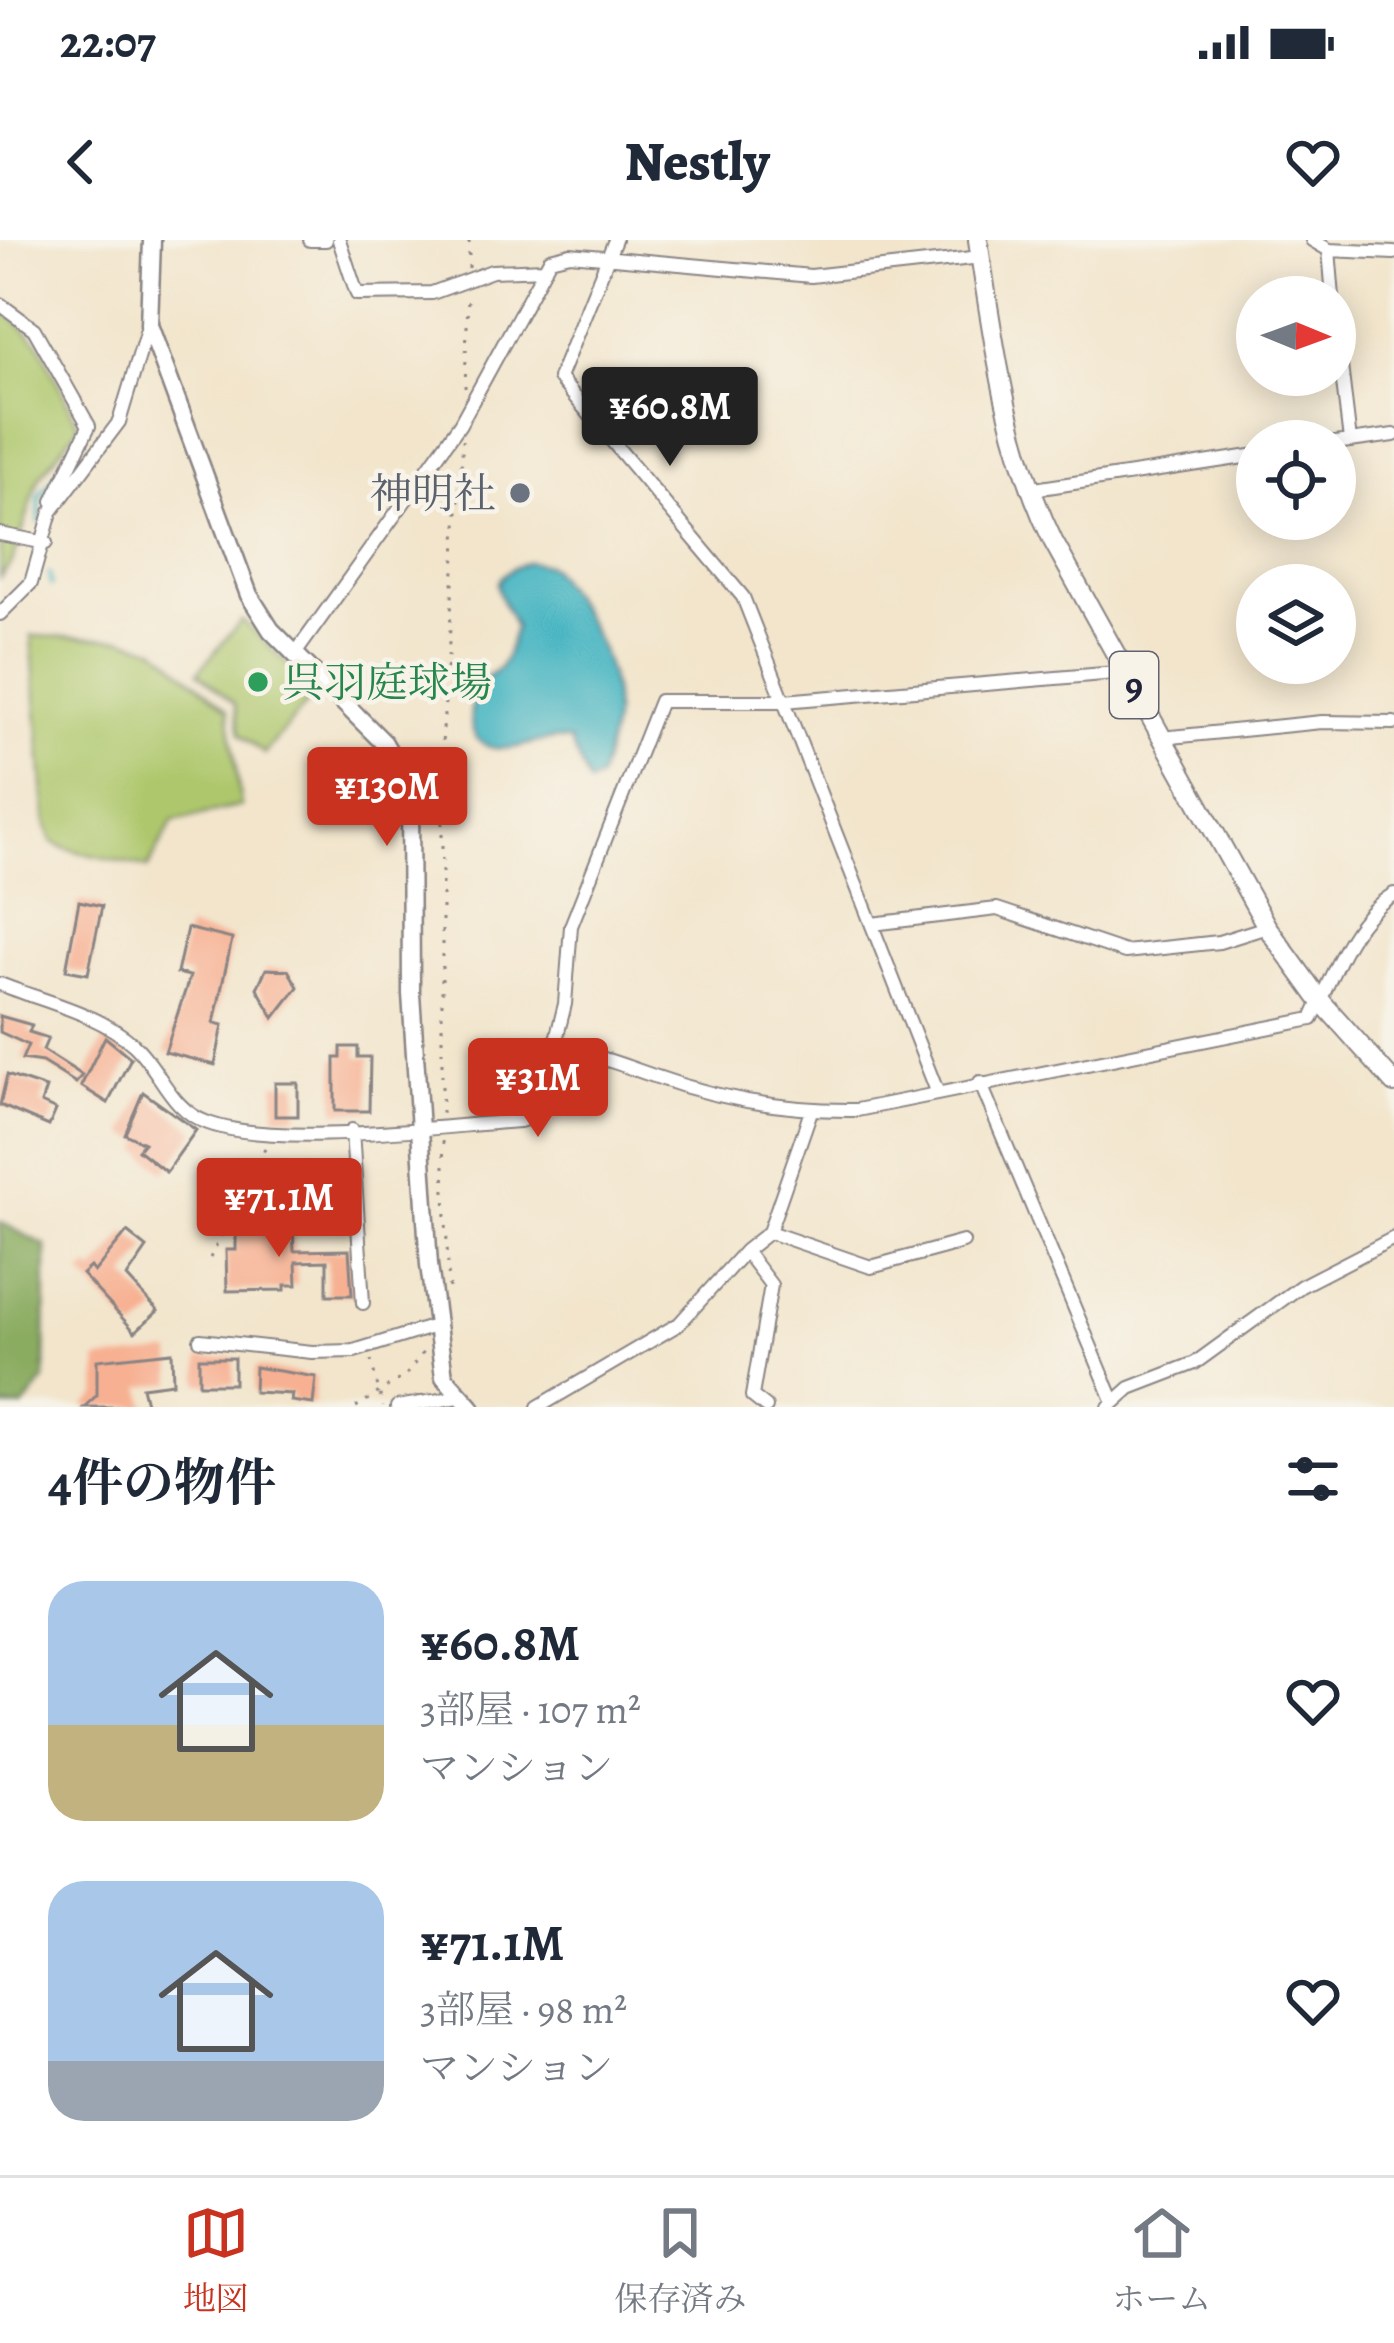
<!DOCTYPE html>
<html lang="ja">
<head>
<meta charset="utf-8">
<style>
	:root { --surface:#fff; --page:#f2f2f3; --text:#1f2937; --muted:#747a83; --line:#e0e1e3; --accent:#c8321e }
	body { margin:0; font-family:Alegreya,"Noto Serif JP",serif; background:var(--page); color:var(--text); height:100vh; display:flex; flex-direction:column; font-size:45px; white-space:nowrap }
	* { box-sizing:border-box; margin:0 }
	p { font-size:39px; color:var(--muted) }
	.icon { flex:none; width:66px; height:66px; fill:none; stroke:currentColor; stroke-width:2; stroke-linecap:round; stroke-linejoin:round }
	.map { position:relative; height:1167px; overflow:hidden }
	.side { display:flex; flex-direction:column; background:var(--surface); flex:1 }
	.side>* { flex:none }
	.needle { width:78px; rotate:91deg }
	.controls { position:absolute; left:1236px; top:36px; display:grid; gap:24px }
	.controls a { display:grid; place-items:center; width:120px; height:120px; border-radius:50%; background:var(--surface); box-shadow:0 6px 30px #0003; font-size:60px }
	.price { position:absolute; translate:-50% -102px; padding:0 27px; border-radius:12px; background:var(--accent); color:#fff; font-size:39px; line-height:78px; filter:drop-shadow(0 3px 6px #0008) }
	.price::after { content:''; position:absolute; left:50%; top:72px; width:36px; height:27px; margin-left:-18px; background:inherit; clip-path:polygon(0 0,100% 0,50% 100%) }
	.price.on { background:#222; color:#fff }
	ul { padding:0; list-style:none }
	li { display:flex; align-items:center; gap:36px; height:300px; padding:0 48px }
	li span { display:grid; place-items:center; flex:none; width:336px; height:240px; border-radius:36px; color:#555 }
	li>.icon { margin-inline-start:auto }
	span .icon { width:144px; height:144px; fill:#fffc; stroke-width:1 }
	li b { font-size:51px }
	h2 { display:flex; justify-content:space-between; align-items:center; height:144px; padding:0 48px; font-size:51px }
	.status { display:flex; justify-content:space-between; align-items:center; height:84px; padding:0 60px; background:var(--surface); direction:ltr }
	.status svg { height:33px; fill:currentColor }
	header { display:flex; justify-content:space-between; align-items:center; height:156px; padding:0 48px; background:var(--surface); font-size:54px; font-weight:800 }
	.dock { display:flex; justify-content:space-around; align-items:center; height:168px; border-top:3px solid var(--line); background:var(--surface); font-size:33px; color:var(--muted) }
	.dock a { display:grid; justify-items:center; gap:6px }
	.dock .on { color:var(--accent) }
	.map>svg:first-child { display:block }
</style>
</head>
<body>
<div class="status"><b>22:07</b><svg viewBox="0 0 49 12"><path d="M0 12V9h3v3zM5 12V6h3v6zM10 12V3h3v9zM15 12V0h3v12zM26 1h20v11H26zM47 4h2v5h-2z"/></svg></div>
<header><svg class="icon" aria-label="back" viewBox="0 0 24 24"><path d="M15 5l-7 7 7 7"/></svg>Nestly<svg class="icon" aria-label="heart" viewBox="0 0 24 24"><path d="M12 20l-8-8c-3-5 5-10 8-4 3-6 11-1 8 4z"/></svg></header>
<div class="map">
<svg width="1394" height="1167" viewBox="0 0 1394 1167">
	<rect width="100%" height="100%" fill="#f7f3e8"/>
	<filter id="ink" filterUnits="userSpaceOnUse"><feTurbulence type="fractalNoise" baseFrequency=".00833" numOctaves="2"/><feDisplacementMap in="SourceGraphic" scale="24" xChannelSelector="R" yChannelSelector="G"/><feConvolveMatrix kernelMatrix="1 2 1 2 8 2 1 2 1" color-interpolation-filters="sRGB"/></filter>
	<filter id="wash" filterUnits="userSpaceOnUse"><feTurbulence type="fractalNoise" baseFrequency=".004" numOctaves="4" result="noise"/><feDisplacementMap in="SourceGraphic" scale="48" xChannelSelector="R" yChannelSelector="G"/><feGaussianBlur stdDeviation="2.7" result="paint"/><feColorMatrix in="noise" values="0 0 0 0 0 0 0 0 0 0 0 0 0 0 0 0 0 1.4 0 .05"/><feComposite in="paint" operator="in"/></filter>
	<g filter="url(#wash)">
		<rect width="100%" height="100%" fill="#f2e5cc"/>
		<path fill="#aec76c" stroke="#687454" stroke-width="3" d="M0,66L39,103L79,186L39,238L13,321L0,337Z
			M242,380L316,452L264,514L240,494L235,464L198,432Z
			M31,396L123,399L158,409L228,470L241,566L173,581L148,628C130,622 60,611 52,601C49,595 48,588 46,582Z"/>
		<path fill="#8aac60" stroke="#56674e" stroke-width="3" d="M0,982L46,1006L45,1140L23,1167H0Z"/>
		<path fill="#48b6c2" stroke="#356c7e" stroke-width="3" d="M528,322L548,325C579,365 617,420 614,473C613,495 604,517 599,539L589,544L570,501C543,494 521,512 494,508C464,503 467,462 481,444C487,436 497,433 502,424C509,414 511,399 515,387C501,352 479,340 528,322Z"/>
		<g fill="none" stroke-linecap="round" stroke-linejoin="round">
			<path stroke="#48b6c2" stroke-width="4.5" d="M39,282L40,255L63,227
				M49,334L51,345"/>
		</g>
		<g id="blocks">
			<path fill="#f7b092" d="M79,661L102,666L88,734L66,730Z
				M187,688L232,699L214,783L223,785L215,825L165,812L190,736L177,733Z
				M266,729L288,730L298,747L274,778L257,748Z
				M0,776L32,785L29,792L48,798L43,810L82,835L76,843L42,822L22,819L28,805L0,792Z
				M105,797L131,818L108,863L81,846Z
				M341,807H358V817H370L369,871H335V818H341Z
				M7,835L46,848L41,863L56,870L49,886L0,865Z
				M275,843H298V876H275Z
				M143,852L196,890L166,932L138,910L144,903L125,894Z
				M293,982L294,1011L349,1010L352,1055H327V1021L296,1022L297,1045H285V1050L227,1051L226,1010H236V983Z
				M127,992L147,1008L127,1037L158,1071L135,1092L82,1034L90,1027L94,1032Z
				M172,1112L173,1143L142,1147L147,1167H84L97,1155V1120Z
				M199,1118H234V1144H199Z
				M255,1127L316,1137L313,1164L291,1161L292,1154L254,1152Z"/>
		</g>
	</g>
	<g filter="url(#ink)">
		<use href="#blocks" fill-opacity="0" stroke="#8a8484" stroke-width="3"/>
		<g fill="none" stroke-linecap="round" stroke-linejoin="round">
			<g stroke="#8a8484" stroke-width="16">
				<path id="street" d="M310,0H326
					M339,0L357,54L432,53L492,31L545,29
					M615,0L559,138L743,357L937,851
					M1312,0L1329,10L1394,13
					M1329,10L1333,57
					M0,64L34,89L89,186L53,261
					M1335,75L1350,201
					M1335,203L1394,195
					M1028,250L1257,215
					M0,294L46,303
					M0,374L31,343L51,272L119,182L148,86
					M295,414L460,184L550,19L570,14L811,36L981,17
					M1161,498L1322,482L1394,483
					M872,684L997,669L1125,712L1219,702L1267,687
					M0,744C42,761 99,773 134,805C161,830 170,870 208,883C277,908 442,886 520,881L537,875L565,764L571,686L660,461H784L1127,432
					M555,812C597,813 615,823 654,836C718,859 788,871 857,870L1312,779C1333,735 1350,680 1394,654
					M980,842L1113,1160
					M352,890L363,1063
					M769,992L871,1027L963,1002
					M745,1011L769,992L811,871
					M200,1100L312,1112L354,1111L435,1086
					M397,1167L459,1157
					M538,1167L679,1084L745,1011L771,1045L752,1156L766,1167
					M1109,1167L1130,1148L1195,1123L1301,1046L1394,998"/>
			</g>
			<g stroke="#8a8484" stroke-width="21">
				<path id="secondary" d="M152,0L149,85L249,355L271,390L384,503L410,548L411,754L429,1025L444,1137L471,1167"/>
			</g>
			<g stroke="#8a8484" stroke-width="22">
				<path id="primary" d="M978,0C994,106 1006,204 1053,301L1267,687L1319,759L1394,843"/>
			</g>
			<path stroke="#8a8484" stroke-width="3" stroke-dasharray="3 9" stroke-linecap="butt" d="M469,28V0
				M465,148L468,56
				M442,873V504L463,200
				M443,901L449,1053
				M210,1018L266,906
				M371,1120L383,1167
				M356,1167L406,1135L424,1111"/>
			<use href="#street" stroke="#fff" stroke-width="12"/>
			<use href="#secondary" stroke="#fff" stroke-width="16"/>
			<use href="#primary" stroke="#fff" stroke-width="18"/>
		</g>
	</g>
	<circle fill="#6b7280" stroke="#f7f3e8" stroke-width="4.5" cx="520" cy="253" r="12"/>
	<circle fill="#2e9e5b" stroke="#f7f3e8" stroke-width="4.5" cx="258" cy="442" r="12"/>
	<g text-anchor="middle" stroke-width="9" stroke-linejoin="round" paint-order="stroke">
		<rect fill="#f7f3e8" stroke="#62616f" stroke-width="3" x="1110" y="412" width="48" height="66" rx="9"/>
		<g font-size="39" font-weight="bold" fill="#22223b">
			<text x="1134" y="459">9</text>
		</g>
		<g font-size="42" fill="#5b616d" stroke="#f7f3e8" text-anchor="end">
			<text x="496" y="268">神明社</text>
		</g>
		<g font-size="42" fill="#27864d" stroke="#f7f3e8" text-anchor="start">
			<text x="282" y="457">呉羽庭球場</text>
		</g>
	</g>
</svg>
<div class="controls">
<a><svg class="needle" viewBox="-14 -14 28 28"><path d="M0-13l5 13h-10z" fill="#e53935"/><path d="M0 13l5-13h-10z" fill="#747a83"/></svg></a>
<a><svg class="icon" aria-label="locate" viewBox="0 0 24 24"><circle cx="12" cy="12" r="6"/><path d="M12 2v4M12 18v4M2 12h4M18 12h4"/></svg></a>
<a><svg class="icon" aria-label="layers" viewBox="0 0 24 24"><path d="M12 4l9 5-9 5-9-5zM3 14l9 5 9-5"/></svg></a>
</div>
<b class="price on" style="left:670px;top:229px">¥60.8M</b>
<b class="price" style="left:387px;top:609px">¥130M</b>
<b class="price" style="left:538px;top:900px">¥31M</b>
<b class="price" style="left:279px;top:1020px">¥71.1M</b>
</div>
<section class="side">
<h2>4件の物件<svg class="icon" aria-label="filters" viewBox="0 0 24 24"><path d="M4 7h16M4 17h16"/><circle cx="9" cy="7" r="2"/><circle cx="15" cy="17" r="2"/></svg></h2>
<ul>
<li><span style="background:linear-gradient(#a9c7e8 60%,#c2b280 0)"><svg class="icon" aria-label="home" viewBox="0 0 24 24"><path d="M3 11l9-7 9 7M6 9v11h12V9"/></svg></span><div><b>¥60.8M</b><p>3部屋 · 107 m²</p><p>マンション</p></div><svg class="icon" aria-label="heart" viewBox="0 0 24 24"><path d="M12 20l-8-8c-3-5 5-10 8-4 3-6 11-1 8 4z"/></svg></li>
<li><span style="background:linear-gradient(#a9c7e8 75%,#9aa5b1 0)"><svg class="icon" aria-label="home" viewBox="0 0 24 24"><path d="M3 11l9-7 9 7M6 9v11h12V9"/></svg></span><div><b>¥71.1M</b><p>3部屋 · 98 m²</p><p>マンション</p></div><svg class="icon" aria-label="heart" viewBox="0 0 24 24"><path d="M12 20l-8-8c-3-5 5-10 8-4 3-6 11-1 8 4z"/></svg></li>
</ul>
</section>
<nav class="dock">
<a class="on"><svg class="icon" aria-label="map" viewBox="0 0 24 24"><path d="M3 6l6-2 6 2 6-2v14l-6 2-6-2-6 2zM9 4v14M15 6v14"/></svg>地図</a>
<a><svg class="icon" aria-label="saved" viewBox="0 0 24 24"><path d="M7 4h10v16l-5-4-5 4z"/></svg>保存済み</a>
<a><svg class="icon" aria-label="home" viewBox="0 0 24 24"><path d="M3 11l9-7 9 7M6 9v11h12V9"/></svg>ホーム</a>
</nav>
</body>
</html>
